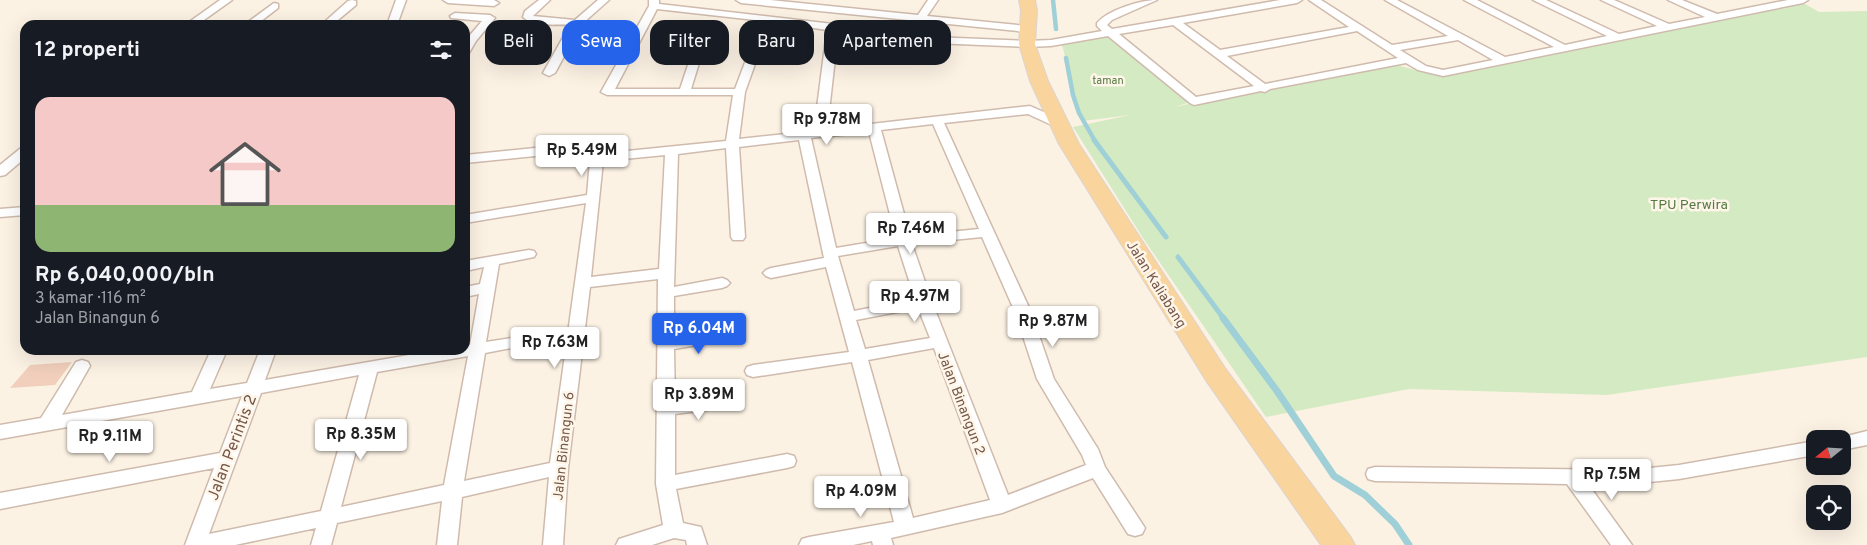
<!DOCTYPE html>
<html lang="id">
<head>
<meta charset="utf-8">
<style>
	:root { --surface:#171b24; --page:#20242c; --text:#f1f3f6; --muted:#9ea1a6; --line:#363941; --accent:#2563eb }
	body { margin:0; font-family:Overpass,sans-serif; background:var(--page); color:var(--text); height:100vh; display:flex; flex-direction:column; font-size:19px; white-space:nowrap }
	* { box-sizing:border-box; margin:0 }
	p { font-size:16px; color:var(--muted) }
	.icon { flex:none; width:28px; height:28px; fill:none; stroke:currentColor; stroke-width:2; stroke-linecap:round; stroke-linejoin:round }
	.map { position:relative; flex:1; overflow:hidden }
	.sheet { position:absolute; left:20px; top:20px; width:450px; height:335px; display:flex; flex-direction:column; background:var(--surface); border-radius:15px; box-shadow:0 5px 20px #0002 }
	.sheet>* { flex:none }
	.top-card { position:absolute; left:485px; top:20px; width:475px; height:45px; display:flex; gap:10px }
	.needle { width:32px; rotate:252deg }
	.fabs { position:absolute; left:1806px; top:430px; display:grid; gap:10px }
	.fabs a { display:grid; place-items:center; width:45px; height:45px; border-radius:10px; background:var(--surface); box-shadow:0 5px 20px #0002; font-size:25px }
	.price { position:absolute; translate:-50% -42px; padding:0 11px; border-radius:5px; background:#fff; color:#222; font-size:16px; line-height:32px; filter:drop-shadow(0 1px 2px #0008) }
	.price::after { content:''; position:absolute; left:50%; top:30px; width:15px; height:11px; margin-left:-8px; background:inherit; clip-path:polygon(0 0,100% 0,50% 100%) }
	.price.active { background:var(--accent); color:#fff }
	ul { padding:0; list-style:none }
	li { display:grid; align-content:center; gap:10px; height:265px; padding:0 15px }
	li+li { border-top:1px solid var(--line) }
	li span { display:grid; place-items:center; height:155px; border-radius:15px; color:#555 }
	li>.icon { margin-inline-start:auto }
	span .icon { width:90px; height:90px; fill:#fffc; stroke-width:1 }
	li b { font-size:21px }
	h2 { display:flex; justify-content:space-between; align-items:center; height:60px; padding:0 15px; font-size:21px }
	.tag { padding:0 18px; border-radius:15px; background:var(--surface); box-shadow:0 5px 20px #0002; font-size:18px; line-height:45px }
	.tag.active { background:var(--accent); color:#fff }
	.map>svg:first-child { display:block }
</style>
</head>
<body>
<div class="map">
<svg width="1867" height="545" viewBox="0 0 1867 545">
	<rect width="100%" height="100%" fill="#fcf2e4"/>
	<path fill="#d4eac2" d="M1790,0H1798L1819,12L1867,11V357L1607,395L1409,389L1266,417L1143,238L1073,127L1130,115L1083,121C1069,97 1070,68 1061,42L1109,33L1194,101L1174,107L1388,63L1443,77Z"/>
	<g fill="none" stroke-linecap="round" stroke-linejoin="round">
		<path stroke="#9fd0d7" stroke-width="4.5" d="M1053,0L1056,29
			M1066,58L1073,95L1079,113L1095,141"/>
		<path stroke="#9fd0d7" stroke-width="5" d="M1094,140L1166,237
			M1178,257L1224,319"/>
		<path stroke="#9fd0d7" stroke-width="7" d="M1223,318L1277,391L1334,476L1365,495L1395,524L1409,545"/>
	</g>
	<path fill="#f1cfbc" d="M72,362L55,385L10,388L30,365Z"/>
	<g fill="none" stroke-linecap="round" stroke-linejoin="round">
		<g stroke="#cfbbad" stroke-width="3">
			<path id="minor" d="M220,0H232L197,25H185Z
				M352,0L356,1V5L332,25H321L348,1Z
				M396,0H406L397,25H387Z
				M443,0H494L499,3L494,6L448,3Z
				M539,0H550L533,16L575,20L598,0H609L581,25L555,73L549,76L543,73L570,25C557,24 533,27 523,17L525,11Z
				M649,0H659V4L833,24L908,36L1027,41L1051,40L1102,31L1097,26V23C1108,10 1140,0 1157,0L1112,20L1107,25L1112,29L1280,0H1302L1297,3L1183,23L1220,50L1349,27L1309,0H1321L1392,45L1448,36L1385,0H1397L1505,57L1554,47L1464,0H1477L1565,45L1607,36L1533,0H1546L1619,34L1657,26L1601,0H1614L1669,24L1705,17L1668,0H1682L1717,14L1788,0H1808L1803,3L1443,76L1418,70L1406,63L1270,89L1265,92L1261,91L1194,105L1190,103L1108,36L1051,46L1027,47L908,42L838,32L827,129L1030,106L1064,121L1066,124L1064,127H1056L1028,114L944,123L1031,312L1054,379L1098,449L1105,467L1145,528L1142,534L1135,536L1128,534L1093,478L1002,513L891,538L893,545H873L872,541L853,545H799L802,539L809,537L894,522L852,362L753,377L747,375L745,371L747,367L753,365L849,352L826,267L771,278L766,276L763,273L766,270L771,268L824,258L799,140L739,147L745,237L743,240H733L731,237L726,148L678,154L674,287L722,278L727,280L730,283L727,286L722,288L674,296V338L727,330L733,331L735,335L733,339L727,340L674,349L675,402L729,395L735,397L738,401L735,405L729,407L675,414V475L787,454L794,456L796,461L794,466L787,468L676,489L683,523L701,527L707,545H687L686,540L674,538L652,545H616L619,539L663,525L656,484L658,279L590,287L568,468L563,545H543L549,477L462,497L457,545H437L442,501L337,523L331,545H311L316,528L235,545H185L214,468L0,509V493L220,453L242,396L0,439V425L41,418L76,362L82,360L88,362L90,366L62,415L192,392L211,350H227L210,389L247,383L260,350H276L265,380L438,350H465V345H470L479,294L465,297V287L480,284L484,267L465,271V261L529,250L534,251L536,254L534,257L499,264L486,342L511,338L517,339L519,343L517,347L485,353L464,481L550,463L586,203L465,223V215L587,195L590,161L535,156L465,163V155L535,148L597,154L726,141L733,95H607L601,92L649,6ZM657,9L764,21L755,36L735,89H691L703,50L698,47L693,50L680,89H615ZM774,22L827,30L814,131L739,139L745,92L765,36ZM1173,25L1254,86L1196,97L1119,34ZM1357,31L1398,58L1265,84L1227,56ZM1458,40L1493,60L1443,70L1426,66L1400,50ZM933,124L979,229L910,236L881,130ZM869,132L896,238L836,248L811,138ZM665,155L659,269L591,277L603,161ZM982,237L1015,312L1037,379L1082,455L1086,465L1008,495L932,302L912,244ZM898,246L915,299L854,311L838,256ZM918,308L930,338L865,349L856,320ZM934,348L990,500L913,518L868,360ZM468,356L444,485L341,507L377,372ZM359,375L321,511L209,534L261,393Z
				M736,0H770L918,15L928,0H938L927,16L1027,26L1032,29L1027,32L741,3Z
				M274,3L278,4V8L256,25H244Z
				M455,13L490,15L495,18L476,41L469,53L465,54V41L482,21L451,18L450,16Z
				M25,147V158L5,175L0,176V165L21,148Z
				M25,207V215L0,217V209Z
				M1867,431V445L1842,450V439H1835Z
				M1815,441V455L1679,479L1630,484H1588L1632,545H1611L1567,484L1375,481L1368,479L1366,474L1368,469L1375,467L1630,470L1679,465Z"/>
		</g>
		<g stroke="#dbd3d0" stroke-width="2">
			<path id="primary" d="M1019,0H1035L1037,10L1035,44L1048,81L1079,144L1225,368L1350,536L1355,545H1321L1207,382L1059,144L1030,81L1019,44L1021,10Z"/>
		</g>
		<use href="#minor" fill="#fff" fill-rule="evenodd"/>
		<use href="#primary" fill="#fad49d" fill-rule="evenodd"/>
	</g>
	<g text-anchor="middle" stroke-width="5" stroke-linejoin="round" paint-order="stroke">
		<g font-size="11" fill="#547a42" stroke="#fff6ea">
			<text x="1108" y="84">taman</text>
		</g>
		<g font-size="14" fill="#547a42" stroke="#fff6ea">
			<text x="1689" y="209">TPU Perwira</text>
		</g>
		<g font-size="14" fill="#74574a" stroke="#fff6ea">
			<text transform="translate(1157 284) rotate(58)" y="5">Jalan Kaliabang</text>
			<text transform="translate(962 403) rotate(69)" y="5">Jalan Binangun 2</text>
			<text transform="translate(563 446) rotate(-84)" y="5">Jalan Binangun 6</text>
		</g>
		<g font-size="16" fill="#74574a" stroke="#fff6ea">
			<text transform="translate(231 447) rotate(-69)" y="6">Jalan Perintis 2</text>
		</g>
	</g>
</svg>
<div class="fabs">
<a><svg class="needle" viewBox="-14 -14 28 28"><path d="M0-13l5 13h-10z" fill="#e53935"/><path d="M0 13l5-13h-10z" fill="#9ea1a6"/></svg></a>
<a><svg class="icon" aria-label="locate" viewBox="0 0 24 24"><circle cx="12" cy="12" r="6"/><path d="M12 2v4M12 18v4M2 12h4M18 12h4"/></svg></a>
</div>
<b class="price" style="left:827px;top:146px">Rp 9.78M</b>
<b class="price" style="left:582px;top:177px">Rp 5.49M</b>
<b class="price" style="left:911px;top:255px">Rp 7.46M</b>
<b class="price" style="left:915px;top:323px">Rp 4.97M</b>
<b class="price" style="left:1053px;top:348px">Rp 9.87M</b>
<b class="price active" style="left:699px;top:355px">Rp 6.04M</b>
<b class="price" style="left:555px;top:369px">Rp 7.63M</b>
<b class="price" style="left:699px;top:421px">Rp 3.89M</b>
<b class="price" style="left:361px;top:461px">Rp 8.35M</b>
<b class="price" style="left:110px;top:463px">Rp 9.11M</b>
<b class="price" style="left:1612px;top:501px">Rp 7.5M</b>
<b class="price" style="left:861px;top:518px">Rp 4.09M</b>
<div class="top-card">
<a class="tag">Beli</a>
<a class="tag active">Sewa</a>
<a class="tag">Filter</a>
<a class="tag">Baru</a>
<a class="tag">Apartemen</a>
</div>
<section class="sheet">
<h2>12 properti<svg class="icon" aria-label="filters" viewBox="0 0 24 24"><path d="M4 7h16M4 17h16"/><circle cx="9" cy="7" r="2"/><circle cx="15" cy="17" r="2"/></svg></h2>
<ul>
<li><span style="background:linear-gradient(#f6c9c9 70%,#8fb573 0)"><svg class="icon" aria-label="home" viewBox="0 0 24 24"><path d="M3 11l9-7 9 7M6 9v11h12V9"/></svg></span><div><b>Rp 6,040,000/bln</b><p>3 kamar · 116 m²</p><p>Jalan Binangun 6</p></div></li>
</ul>
</section>
</div>
</body>
</html>
